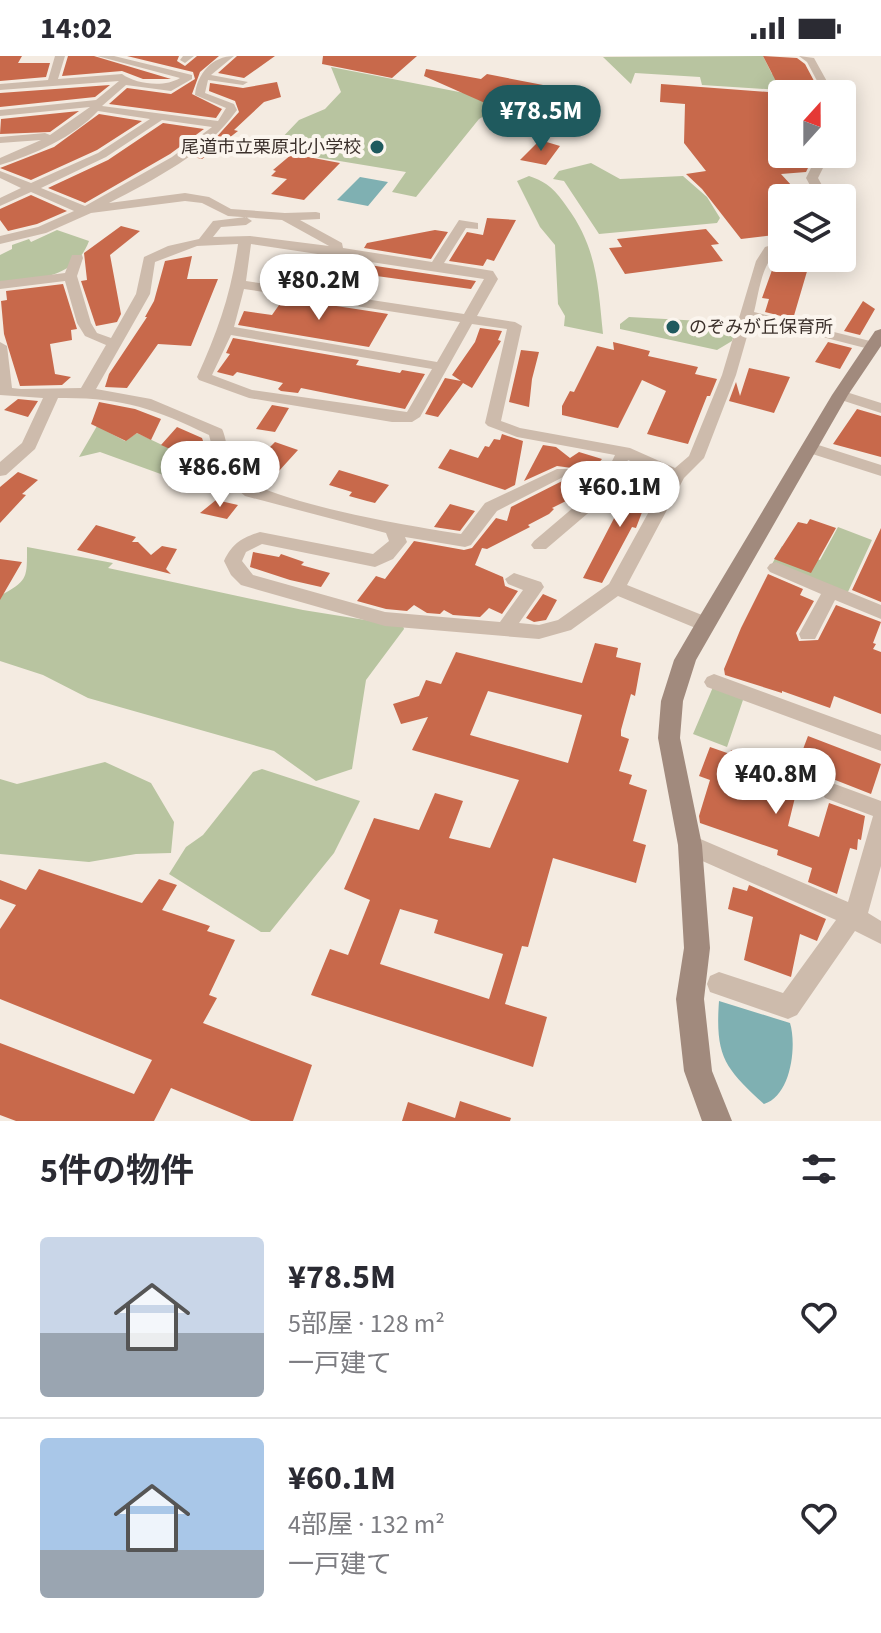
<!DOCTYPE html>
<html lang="ja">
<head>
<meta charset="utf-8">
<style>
	:root { --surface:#fff; --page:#f2f2f3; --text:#2b2b33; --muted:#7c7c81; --line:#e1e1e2; --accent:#1f5a5e }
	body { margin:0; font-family:"Source Sans 3","Noto Sans JP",sans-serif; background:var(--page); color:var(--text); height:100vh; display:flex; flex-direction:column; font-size:30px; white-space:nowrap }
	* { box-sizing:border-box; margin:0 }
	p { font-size:26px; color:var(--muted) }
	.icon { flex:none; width:44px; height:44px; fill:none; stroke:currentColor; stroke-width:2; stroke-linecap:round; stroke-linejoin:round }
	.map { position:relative; height:1065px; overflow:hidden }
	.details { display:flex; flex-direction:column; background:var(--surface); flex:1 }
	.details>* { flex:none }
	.needle { width:52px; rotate:21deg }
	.controls { position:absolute; left:768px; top:24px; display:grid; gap:16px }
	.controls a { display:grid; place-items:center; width:88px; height:88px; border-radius:8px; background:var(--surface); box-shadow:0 4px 20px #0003; font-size:40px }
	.price { position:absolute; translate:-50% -68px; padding:0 18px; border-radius:28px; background:#fff; color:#222; font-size:26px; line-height:52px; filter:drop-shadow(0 2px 4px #0008) }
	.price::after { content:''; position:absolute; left:50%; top:48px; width:24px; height:18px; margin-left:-12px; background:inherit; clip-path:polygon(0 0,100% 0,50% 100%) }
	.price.current { background:var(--accent); color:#fff }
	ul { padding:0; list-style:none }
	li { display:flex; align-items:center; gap:24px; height:200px; padding:0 40px }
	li+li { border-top:2px solid var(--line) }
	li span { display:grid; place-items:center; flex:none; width:224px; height:160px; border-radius:8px; color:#555 }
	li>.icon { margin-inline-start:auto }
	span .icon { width:96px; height:96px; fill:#fffc; stroke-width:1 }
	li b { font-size:34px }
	h2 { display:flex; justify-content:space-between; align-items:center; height:96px; padding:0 40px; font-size:34px }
	.status { display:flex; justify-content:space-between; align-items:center; height:56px; padding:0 40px; background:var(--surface); direction:ltr }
	.status svg { height:22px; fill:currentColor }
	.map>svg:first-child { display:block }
</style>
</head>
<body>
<div class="status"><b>14:02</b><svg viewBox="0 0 49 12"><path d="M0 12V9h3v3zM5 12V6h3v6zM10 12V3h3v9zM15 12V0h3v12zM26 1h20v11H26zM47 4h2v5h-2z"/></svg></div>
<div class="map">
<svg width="881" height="1065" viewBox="0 0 881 1065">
	<rect width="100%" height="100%" fill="#f4ebe1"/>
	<path fill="#b8c4a0" d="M763,0L772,18L789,19L796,35L702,29L700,21L635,17L631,28L603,1Z
		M331,11L490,42L487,48L498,52L479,63L416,141L392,136L406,116L279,95L278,86L299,64L325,53L341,36Z
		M591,107L620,123L683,120L707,141L720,162L717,167L599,178L564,125L553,123L559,115Z
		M529,120C548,126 556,135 567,151C597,192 598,229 603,278L564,270L565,260L558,248L555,189L540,171L517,125Z
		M57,174L89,185C75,223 36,223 0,226V199L12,193V189L29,183L31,186Z
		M629,261L738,267L732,285L717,294L620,273V268Z
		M97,370L125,385L137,377L181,398H193L185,408L193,410L191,416L180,425L100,396L79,401Z
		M838,471L872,484L847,538L772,508L782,490L820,504Z
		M27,491L113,507L108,512L303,554L403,570L404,573L366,624L352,713L316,725L274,695L88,642L43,619L0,605V540C28,524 27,523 27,491Z
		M713,631L744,641L727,691L693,678Z
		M105,706L151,727L174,766L171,797L136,798L89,806L0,798V723L17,728Z
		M262,713L360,745L334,797L270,876H261L169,818L186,791L203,779L253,716Z"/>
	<path fill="#7fb0b2" d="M360,121L388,126L368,150L337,144Z
		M719,945L790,967C797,990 791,1040 764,1048C725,1012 715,1001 719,945Z"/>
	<path fill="#c8694b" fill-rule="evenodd" d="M0,0H22L18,7H50L46,21L0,25Z
		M68,0H94L171,23H143L122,15L62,20Z
		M127,0H179L177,5L185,10L197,0H219L200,16L192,38L222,53L216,62L109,48L127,32L171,38L195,23L193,16Z
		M237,0H275L244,22L218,17Z
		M323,0H417L392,22L322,8Z
		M763,0L797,2L805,8L821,38L782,37V98H795L808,112L806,116L781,118L803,142H782V178L741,183L702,133L686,118L706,115L684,87L685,48L660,46L661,28L782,37Z
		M426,13L481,23L487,18L543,29L494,51L424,20Z
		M277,26L281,41L264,46L234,74L238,75L202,103L193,101L213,85L239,56L235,45L209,35L210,27L243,32Z
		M110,29L95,41L0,51V37Z
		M79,55L50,76L0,78L1,63Z
		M99,58L142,65L97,94L31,124L0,112L54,91Z
		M163,67L204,73L170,98L85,147L48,132L108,104Z
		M540,84L560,90L546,109L520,104Z
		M292,98L340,107L304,144L271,138L287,123L271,120L276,115L273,114Z
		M31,139L67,155L37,168L8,175L0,164V153Z
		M487,162L516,164L494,205L487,203L483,210L449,205L467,176L483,179Z
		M121,170L140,175L110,199L121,258L117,266L96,270L81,225L87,224L84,197Z
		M706,173L719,188L711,189L723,205L625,218L609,192L622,191L617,183Z
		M435,174L448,176L431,203L364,192L367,187Z
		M192,200L187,223H218L191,290L158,288L127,332L105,331L109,318L147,261H145L154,245L165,205Z
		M329,203L476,225L471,233L362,218L348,237L306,231Z
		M776,203L808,212L793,263L765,256L769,243L762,242Z
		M63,228L77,273L71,274L72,284L50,288L55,318L71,321L62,329L20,330L4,278L1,245L7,244L6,235Z
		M284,242L382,257L388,258L369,291L238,269L244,255L272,259Z
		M863,245L875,253L860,279L844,275Z
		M480,272L502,275L498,284L501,285L472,332L463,327L438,361L425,358L445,322L461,325L452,319L475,286Z
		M233,282L359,304L356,309L400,317L402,314L425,318L405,353L301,332L298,337L281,335L278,333L283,327L237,316L233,320L217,316L230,298L226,297Z
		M613,286L650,295L648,300L698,311L695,318L717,323L710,340H707L688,388L647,378L666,335L642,324L618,372L562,359V350L570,335L574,336L597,290L614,294Z
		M828,286L852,292L840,313L815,306Z
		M521,294L539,296L532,323L529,351L509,346Z
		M749,312L790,321L774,357L729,345L736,326L740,340Z
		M18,343L38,345L28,361L4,354Z
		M99,346L135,353L161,363L151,384L137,377L126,385L91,368Z
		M272,349L289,352L275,376L256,373Z
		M857,353L881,360V401L833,388Z
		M177,371L202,382L214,416L185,408L190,402L161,389Z
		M502,378L523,385L515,429L505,434L438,412L450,393L478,402L485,390L489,391L494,383L500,384Z
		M275,386L298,394L278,416L250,411Z
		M543,389L556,391L570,402L579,396L602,403L591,416L595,417L586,435L552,452L554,453L549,458L528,469L530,471L487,493L482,492L475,509L503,521L505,530L518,535L502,558L489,552L480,561L453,559L444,554L440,558L427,557L414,549L407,555L386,553L357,545L376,520L385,523L414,485L464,494L472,492L496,462L507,465L511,451L572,420V412L557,410L524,425Z
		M339,414L389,429L375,447L367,445L349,440L352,436L329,429Z
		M18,416L38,424L22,438L26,439L0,467V431Z
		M626,426L657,435L648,452L644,451L636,472L632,471L602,527L583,522L623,445L618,444Z
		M216,444L238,449L227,463L200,457Z
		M450,448L475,455L460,475L434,471Z
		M810,463L836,472L811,517L774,503L798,466L807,468Z
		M96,469L136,481L132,486H138L151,499L162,490L177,493L166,513L171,518L77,494Z
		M881,472V546L852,534Z
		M253,496L279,501L281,498L304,506L301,509L330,517L321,531L290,524L250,511Z
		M0,503L22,506L0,544Z
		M768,518L803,533L800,539L814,545L796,577L799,585L818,584L836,549L881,566L873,587L876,588L873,593L881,596V658L834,640L830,652L782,635V637L725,619L724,613L741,572Z
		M543,538L557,544L546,564L534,566L526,562Z
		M595,587L618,592L616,601L641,607L635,640L631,638L621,674V680L629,683L619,715L632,719L629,728L647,734L633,785L646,789L636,827L553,802L528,891L522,890L505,948L547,961L533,1011L311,939L330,893L348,899L370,844L344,833L374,762L419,774L435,737L463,745L449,782L490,792L519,724L412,694L428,661L401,668L393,648L419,640L426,624L441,628L456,596L582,627ZM488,635L582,659L568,707L470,679ZM400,853L438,864L434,877L503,898L489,943L380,908Z
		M808,680L881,708L871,738L797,709Z
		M710,691L730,698L731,694L759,704L757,711L799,725L788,770L819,781L829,747L865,760L861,784L858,783L857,794L850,792L837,838L808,826L812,812L777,799L778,794L700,767L699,760L710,724L699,720Z
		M39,813L142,847L159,823L177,829L162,854L210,870L207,875L235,884L209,939L217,942L203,967L312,1009L293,1065H251L171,1032L154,1065H16L0,1059V987L134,1038L152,1004L0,943V873L16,849L0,843V824L26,834Z
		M749,829L826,863L817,885L800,878L791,921L744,904L753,861L728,853L733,831L747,835Z
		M460,1045L511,1062L510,1065H402L408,1046L455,1062Z"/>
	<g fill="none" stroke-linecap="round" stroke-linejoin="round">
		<path fill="#cdbbac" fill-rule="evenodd" d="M55,0H65L58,23L122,18C136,28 164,32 180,22L97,0H114L192,19V23L171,35L126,29L102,50L218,65L226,52L195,39C197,18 212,0 234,0L211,19L248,26L243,29L208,24L205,37L234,48L237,54C207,97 155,123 109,147L185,137L209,141L231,153L285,157L316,156L320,157V163L300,164L342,187L343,192L432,206L459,164L478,167V173L466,172L444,207L493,215L498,223L477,260L515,266L522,270L501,365L520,372L630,392L675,412L689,400L722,319L756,205L765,191L782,186V194C762,201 759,237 754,256L878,287L880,290L873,294L752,263L736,319L704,402L684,422L627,529L712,563L714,568L712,573H698L618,540L571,574L539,583L385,570L241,529L231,519L224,505C232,488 241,482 260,476L373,498L389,485L386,477L245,440L219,418L209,379C153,352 121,341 58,342L35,393L6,419L0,420V406L22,387L43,342L0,339V286L7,290L12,332L21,333L81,332L106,289L85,280L77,267L65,225L0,233V225L65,217L72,199H82L83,202L77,220L91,267L97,277L111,282L136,238L144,201L168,190L199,183L213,165L246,161L252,165L246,169L221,171L213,181L250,180L329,190L282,164L228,160L202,147L185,145L91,157L46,177L0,188V180L38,171L74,155L31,136L0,150V142L21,132L0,122V115L31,127L98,97L150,63L98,55C74,81 33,99 0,109V102L41,84L0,87V81L45,77L50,79L90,51L0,60V54L96,44L119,25L0,34V28L48,24ZM162,64L212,71L172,101L85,150L41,132L106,101ZM238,188C231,238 218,275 197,321L199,324L249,342L392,366H412L420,361L472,268L507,273L485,367L488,370L517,381L615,399L601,428L534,485L531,489L534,493H546L614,435L628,404L668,421L609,528L558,564L539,569L519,567L544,531L541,526L514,517L505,523L508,528L523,534L500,566L385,556L253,519L242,505L246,496L262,488L375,511L393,503L407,486L405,481L465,491L471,489L497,455L571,417L569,413H557L485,447L461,478C414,471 269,447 238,418C227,408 228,385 222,373L151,343L96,333L150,238L155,206L197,190ZM251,188L484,223L464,258L246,225ZM244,233L460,266L437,306L234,271ZM231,279L432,313L407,356L252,334L212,319Z
			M183,0H194L185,7L180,4Z
			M799,0L814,2L834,38H824L807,6Z
			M818,98H830L818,122L829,142H817L806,122Z
			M840,334L881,347V357L835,342V336Z
			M809,386L881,409V420L803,395L801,391Z
			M776,506L881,549V563L835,544L815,583H801L799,578L821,538L770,516L767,512L770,508Z
			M714,618L881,679V695L707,631L704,626L707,621Z
			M832,727L881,745V810L868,857L881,865V888L855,875L797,959L788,963L710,936L707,928L710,920L719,916L783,937L836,864L682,796L679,789L682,782L690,779L698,782L848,846L873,760L825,742L821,736L825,730Z"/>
		<path fill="#a18a7d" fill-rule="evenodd" d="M881,273V290L848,339L696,604L683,645L680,682L702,789L710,892L704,943L712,1015L732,1065H702L684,1015L676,943L684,892L678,789L658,682L661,645L674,604L698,563L832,339L875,275Z"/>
	</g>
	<g fill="#1f5a5e" stroke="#fbf5ee" stroke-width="3">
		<circle cx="377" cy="91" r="8"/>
		<circle cx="673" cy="271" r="8"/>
	</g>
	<g text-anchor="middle" stroke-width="8" stroke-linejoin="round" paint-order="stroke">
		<g font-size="18" fill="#3b302b" stroke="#fbf5ee" text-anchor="end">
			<text x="361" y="97">尾道市立栗原北小学校</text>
			<text x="689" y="277" text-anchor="start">のぞみが丘保育所</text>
		</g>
	</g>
</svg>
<div class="controls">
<a><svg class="needle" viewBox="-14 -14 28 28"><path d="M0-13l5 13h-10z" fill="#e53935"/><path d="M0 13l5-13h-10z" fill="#7c7c81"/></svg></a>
<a><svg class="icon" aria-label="layers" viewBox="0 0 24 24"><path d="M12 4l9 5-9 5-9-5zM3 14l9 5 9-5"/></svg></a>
</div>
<b class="price current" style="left:541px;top:97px">¥78.5M</b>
<b class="price" style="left:319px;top:266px">¥80.2M</b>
<b class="price" style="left:220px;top:453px">¥86.6M</b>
<b class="price" style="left:620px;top:473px">¥60.1M</b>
<b class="price" style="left:776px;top:760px">¥40.8M</b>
</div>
<section class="details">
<h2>5件の物件<svg class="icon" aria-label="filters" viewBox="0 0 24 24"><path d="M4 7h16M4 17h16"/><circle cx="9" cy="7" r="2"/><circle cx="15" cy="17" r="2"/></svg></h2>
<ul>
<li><span style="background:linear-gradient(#c9d6e8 60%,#9aa5b1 0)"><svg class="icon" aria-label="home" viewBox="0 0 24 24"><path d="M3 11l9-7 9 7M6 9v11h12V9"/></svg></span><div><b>¥78.5M</b><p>5部屋 · 128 m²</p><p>一戸建て</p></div><svg class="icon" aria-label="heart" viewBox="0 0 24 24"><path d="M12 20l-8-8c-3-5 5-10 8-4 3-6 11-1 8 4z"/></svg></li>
<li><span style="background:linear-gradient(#a9c7e8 70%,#9aa5b1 0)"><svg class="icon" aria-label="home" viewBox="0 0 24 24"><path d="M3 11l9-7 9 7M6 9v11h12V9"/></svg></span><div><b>¥60.1M</b><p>4部屋 · 132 m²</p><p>一戸建て</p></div><svg class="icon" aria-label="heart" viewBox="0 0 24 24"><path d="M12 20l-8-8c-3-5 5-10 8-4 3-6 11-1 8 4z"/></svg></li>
</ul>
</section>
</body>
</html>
